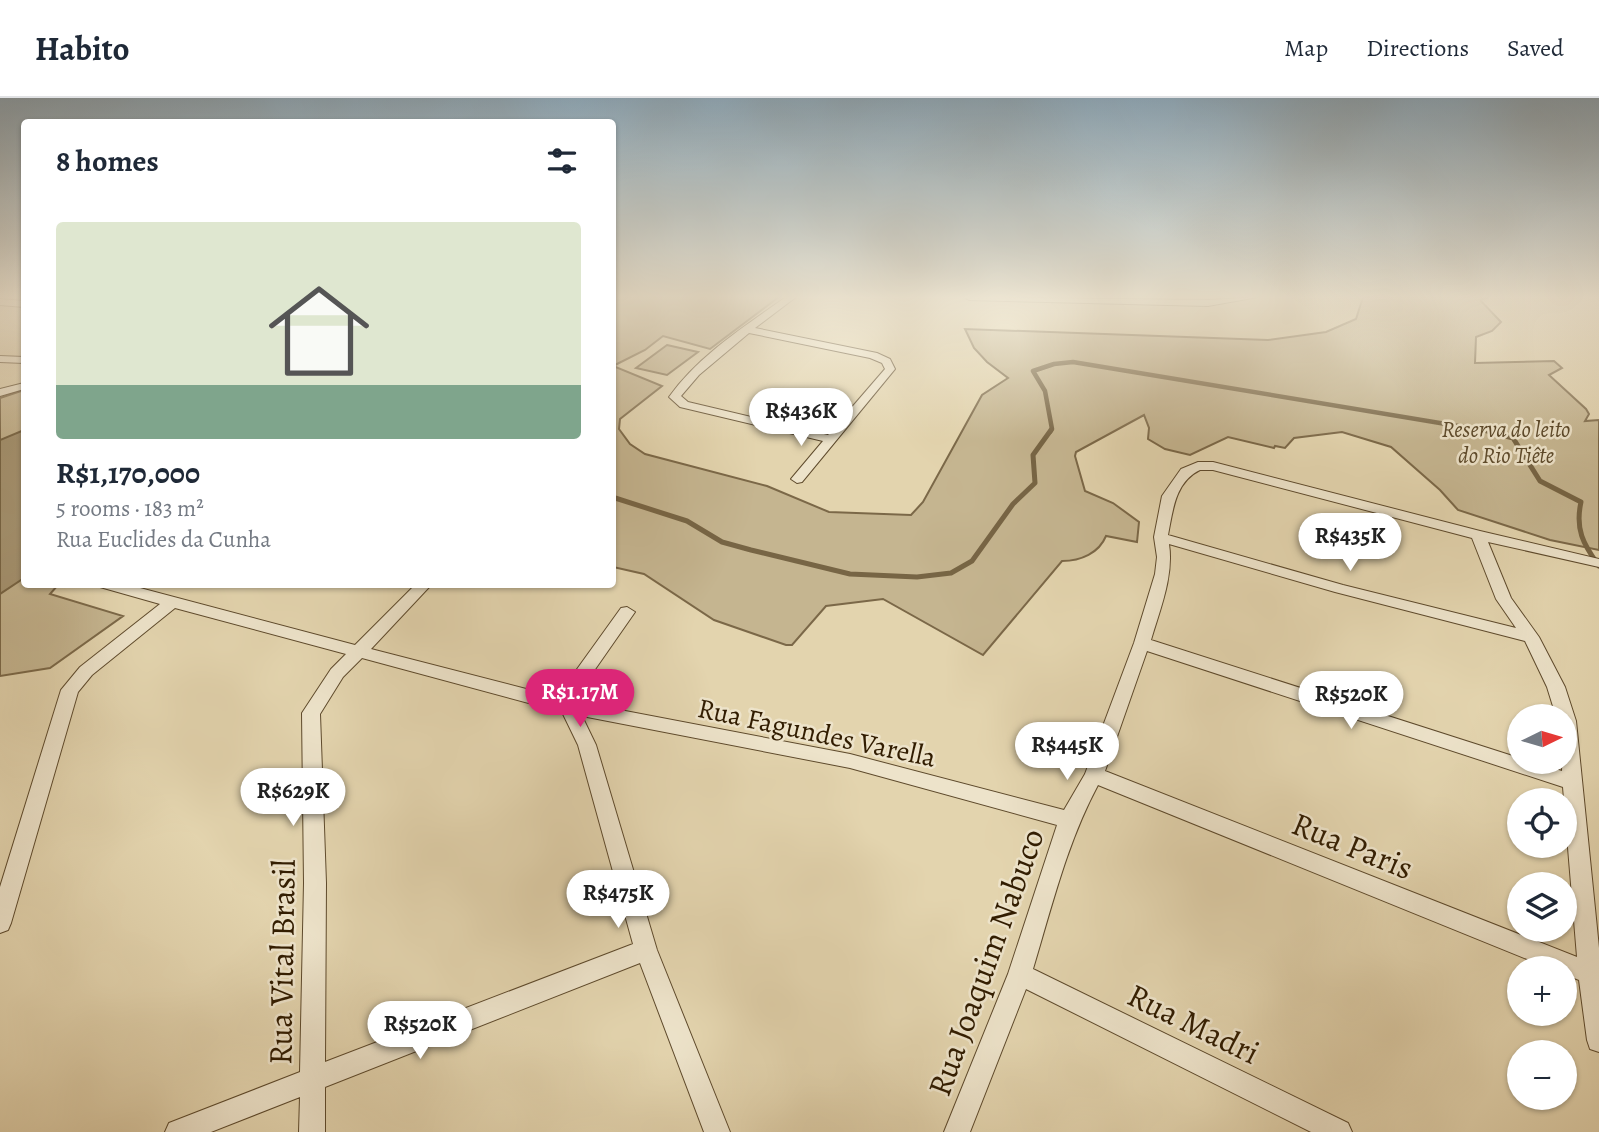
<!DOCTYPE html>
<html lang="en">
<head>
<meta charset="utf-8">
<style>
	:root { --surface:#fff; --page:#f6f6f7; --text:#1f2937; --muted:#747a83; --line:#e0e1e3; --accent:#db2777 }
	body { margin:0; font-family:Alegreya,serif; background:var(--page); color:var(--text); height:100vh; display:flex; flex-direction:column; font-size:26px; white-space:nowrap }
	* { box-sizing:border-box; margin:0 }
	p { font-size:23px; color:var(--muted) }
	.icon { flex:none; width:38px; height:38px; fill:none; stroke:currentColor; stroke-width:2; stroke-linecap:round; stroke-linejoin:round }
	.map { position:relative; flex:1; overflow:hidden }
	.panel { position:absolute; left:21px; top:21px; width:595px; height:469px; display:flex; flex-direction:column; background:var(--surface); border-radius:7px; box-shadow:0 2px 5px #0004 }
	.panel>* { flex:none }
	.needle { width:46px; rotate:85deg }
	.controls { position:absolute; left:1507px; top:606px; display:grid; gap:14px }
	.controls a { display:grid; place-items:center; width:70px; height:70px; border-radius:50%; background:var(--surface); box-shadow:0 2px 5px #0004; font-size:35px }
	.price { position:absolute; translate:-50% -60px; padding:0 16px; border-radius:24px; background:#fff; color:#222; font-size:23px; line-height:46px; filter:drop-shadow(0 2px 4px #0008) }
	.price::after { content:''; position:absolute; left:50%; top:42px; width:21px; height:16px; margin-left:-10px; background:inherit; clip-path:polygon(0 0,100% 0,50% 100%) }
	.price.active { background:var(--accent); color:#fff }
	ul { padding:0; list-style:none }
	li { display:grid; align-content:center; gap:14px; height:371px; padding:0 35px }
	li+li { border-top:2px solid var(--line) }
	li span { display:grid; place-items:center; height:217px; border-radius:7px; color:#555 }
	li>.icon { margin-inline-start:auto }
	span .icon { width:126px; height:126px; fill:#fffc; stroke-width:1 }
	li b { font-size:30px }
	h2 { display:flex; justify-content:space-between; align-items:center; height:84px; padding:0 35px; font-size:30px }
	header { display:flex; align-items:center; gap:42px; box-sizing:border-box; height:98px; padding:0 35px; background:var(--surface); border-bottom:2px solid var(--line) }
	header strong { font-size:33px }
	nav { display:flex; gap:38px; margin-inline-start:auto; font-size:24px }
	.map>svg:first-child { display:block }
</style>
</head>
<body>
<header>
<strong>Habito</strong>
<nav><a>Map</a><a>Directions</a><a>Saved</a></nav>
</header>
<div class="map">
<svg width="1599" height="1034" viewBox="0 0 1599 1034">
	<rect width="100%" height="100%" fill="#e3d4ae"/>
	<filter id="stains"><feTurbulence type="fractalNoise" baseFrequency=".00286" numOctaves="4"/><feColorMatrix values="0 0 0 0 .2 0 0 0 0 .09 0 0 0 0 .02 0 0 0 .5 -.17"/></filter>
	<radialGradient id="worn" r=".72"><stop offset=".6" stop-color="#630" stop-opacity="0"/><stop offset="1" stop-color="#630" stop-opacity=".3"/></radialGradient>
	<path fill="#c5b590" stroke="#7b6848" stroke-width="2" d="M613,199H779L710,251L663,238L645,252L613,268L662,288L620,321L619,331L630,346L645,356L767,388L829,414L911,417L923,404L982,297L1008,280L987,264L974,250L965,231L1268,242L1326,234L1356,221L1363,199H1489L1480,202L1501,224L1492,233L1476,239L1475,265L1554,263L1562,270L1549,277L1586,311L1589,316L1585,323L1599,322V452L1550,442L1458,412L1440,392L1391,349L1342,334L1294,340L1285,350L1275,348L1274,350L1228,339L1190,357L1165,351L1148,341L1149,330L1144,317L1076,354L1075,358L1085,393L1113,405L1139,424L1137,444L1106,438C1099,455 1081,463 1062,463L983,557L883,501L826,508L792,547H786L714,522L644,476L613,469Z
		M667,247L698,254L667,277L636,270Z
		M24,292V333L0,343V300Z
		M24,447V486L58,487L50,496L123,518L50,570L0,578V462Z"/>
	<path fill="#a69573" stroke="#776545" stroke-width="2" d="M24,332V480L0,496V342Z"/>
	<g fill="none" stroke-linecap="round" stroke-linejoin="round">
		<path stroke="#776545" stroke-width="4.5" d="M1050,334L1052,331L1045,293L1033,273L1054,266L1073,264L1494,334"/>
		<path stroke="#776545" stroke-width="5" d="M1484,332L1513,340L1540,383L1581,404C1575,431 1583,446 1599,468
			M612,399L687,423L722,444L751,452L850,476L917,479L951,475L972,463L1013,406L1035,385L1033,357L1051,332"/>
		<g stroke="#5e4a2c" stroke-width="2">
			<path id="minor" d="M786,199H796L755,230L877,255L890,261L895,271L802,384L797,385L791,381L823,343L680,309L669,299C699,257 745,228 786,199ZM749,235L870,260L882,265L885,271L828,337L688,304L681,298L699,277Z
				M964,199L1208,202L1258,199L1208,208L969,202Z
				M0,201L24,203V209L0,207Z
				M0,258L24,259V265L0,264Z
				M24,285V291L0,298V291Z
				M1213,364L1480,433L1599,461V469L1488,444L1511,500L1539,539L1565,589L1576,623L1599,850V954L1590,951L1587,942L1579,882L1564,876V870H1549L1098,687C1067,745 1052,808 1033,871L1348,1025L1352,1034H1311L1026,891L970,1034H944L1008,876L1057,727L850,670L582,618L596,647L657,852L730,1034H704L640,865L325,989V1034H299L300,999L211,1034H165L169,1025L300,974L304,785L302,615L331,571L346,556L175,510L92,577L78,594L11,825L8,832L0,835V789L61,592L80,569L160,506L100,489L98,486H125L355,547L416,486H432L371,551L557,599L621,510L627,509L635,514L573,603L850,656L1064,712L1085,676L1134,545L1155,476L1157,459L1154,439L1162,398L1181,371L1198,364ZM1200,372H1213L1472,440L1496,501L1516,530L1343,487L1168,437C1173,412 1175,384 1200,372ZM1169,446L1335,494L1525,543L1547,589L1556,618H1564L1562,673L1530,663H1519V660L1151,542C1160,511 1174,478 1169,446ZM1147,553L1563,689L1577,859L1105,673ZM362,560L562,614L578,647L633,846L325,964L326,785L320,616L343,579Z"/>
		</g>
		<use href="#minor" fill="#ede3ca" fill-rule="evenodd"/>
	</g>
	<linearGradient id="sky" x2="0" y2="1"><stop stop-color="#8da8b9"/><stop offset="0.58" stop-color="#f2ecdb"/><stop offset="1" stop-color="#f2ecdb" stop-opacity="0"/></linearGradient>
	<rect width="1599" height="343" fill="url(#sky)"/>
	<g text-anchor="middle" stroke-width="5" stroke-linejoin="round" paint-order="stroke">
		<g font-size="23" font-style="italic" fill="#5d4a2b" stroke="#ede3ca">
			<text x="1506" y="339">Reserva do leito<tspan x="1506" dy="26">do Rio Tiête</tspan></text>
		</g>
		<g font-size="28" fill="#311c00" stroke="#ede3ca">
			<text transform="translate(817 634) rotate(12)" y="10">Rua Fagundes Varella</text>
		</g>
		<g font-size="33" fill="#311c00" stroke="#ede3ca">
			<text transform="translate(1353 747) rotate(22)" y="12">Rua Paris</text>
			<text transform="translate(281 864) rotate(-89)" y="12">Rua Vital Brasil</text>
			<text transform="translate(985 864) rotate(-70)" y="12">Rua Joaquim Nabuco</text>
			<text transform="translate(1194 925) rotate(26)" y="12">Rua Madri</text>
		</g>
	</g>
	<rect width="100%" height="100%" filter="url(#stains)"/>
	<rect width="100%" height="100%" fill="url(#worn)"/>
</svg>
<div class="controls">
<a><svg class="needle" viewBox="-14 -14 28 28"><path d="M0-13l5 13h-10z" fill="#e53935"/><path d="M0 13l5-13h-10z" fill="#747a83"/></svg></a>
<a><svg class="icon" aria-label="locate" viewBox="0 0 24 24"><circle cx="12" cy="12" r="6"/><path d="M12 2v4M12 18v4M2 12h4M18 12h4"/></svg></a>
<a><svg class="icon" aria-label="layers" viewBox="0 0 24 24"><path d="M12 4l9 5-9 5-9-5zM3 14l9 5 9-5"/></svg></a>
<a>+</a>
<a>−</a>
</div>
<b class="price" style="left:801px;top:350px">R$436K</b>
<b class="price" style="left:1350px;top:475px">R$435K</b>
<b class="price active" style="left:580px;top:631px">R$1.17M</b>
<b class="price" style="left:1351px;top:633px">R$520K</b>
<b class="price" style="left:1067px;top:684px">R$445K</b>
<b class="price" style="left:293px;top:730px">R$629K</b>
<b class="price" style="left:618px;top:832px">R$475K</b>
<b class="price" style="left:420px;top:963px">R$520K</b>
<section class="panel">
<h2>8 homes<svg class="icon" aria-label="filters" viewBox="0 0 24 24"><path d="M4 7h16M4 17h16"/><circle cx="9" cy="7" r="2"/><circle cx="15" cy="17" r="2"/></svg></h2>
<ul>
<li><span style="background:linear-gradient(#dfe7d0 75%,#7fa58c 0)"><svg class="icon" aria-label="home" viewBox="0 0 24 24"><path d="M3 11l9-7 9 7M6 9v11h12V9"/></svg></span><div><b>R$1,170,000</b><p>5 rooms · 183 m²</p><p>Rua Euclides da Cunha</p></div></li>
</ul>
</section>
</div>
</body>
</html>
